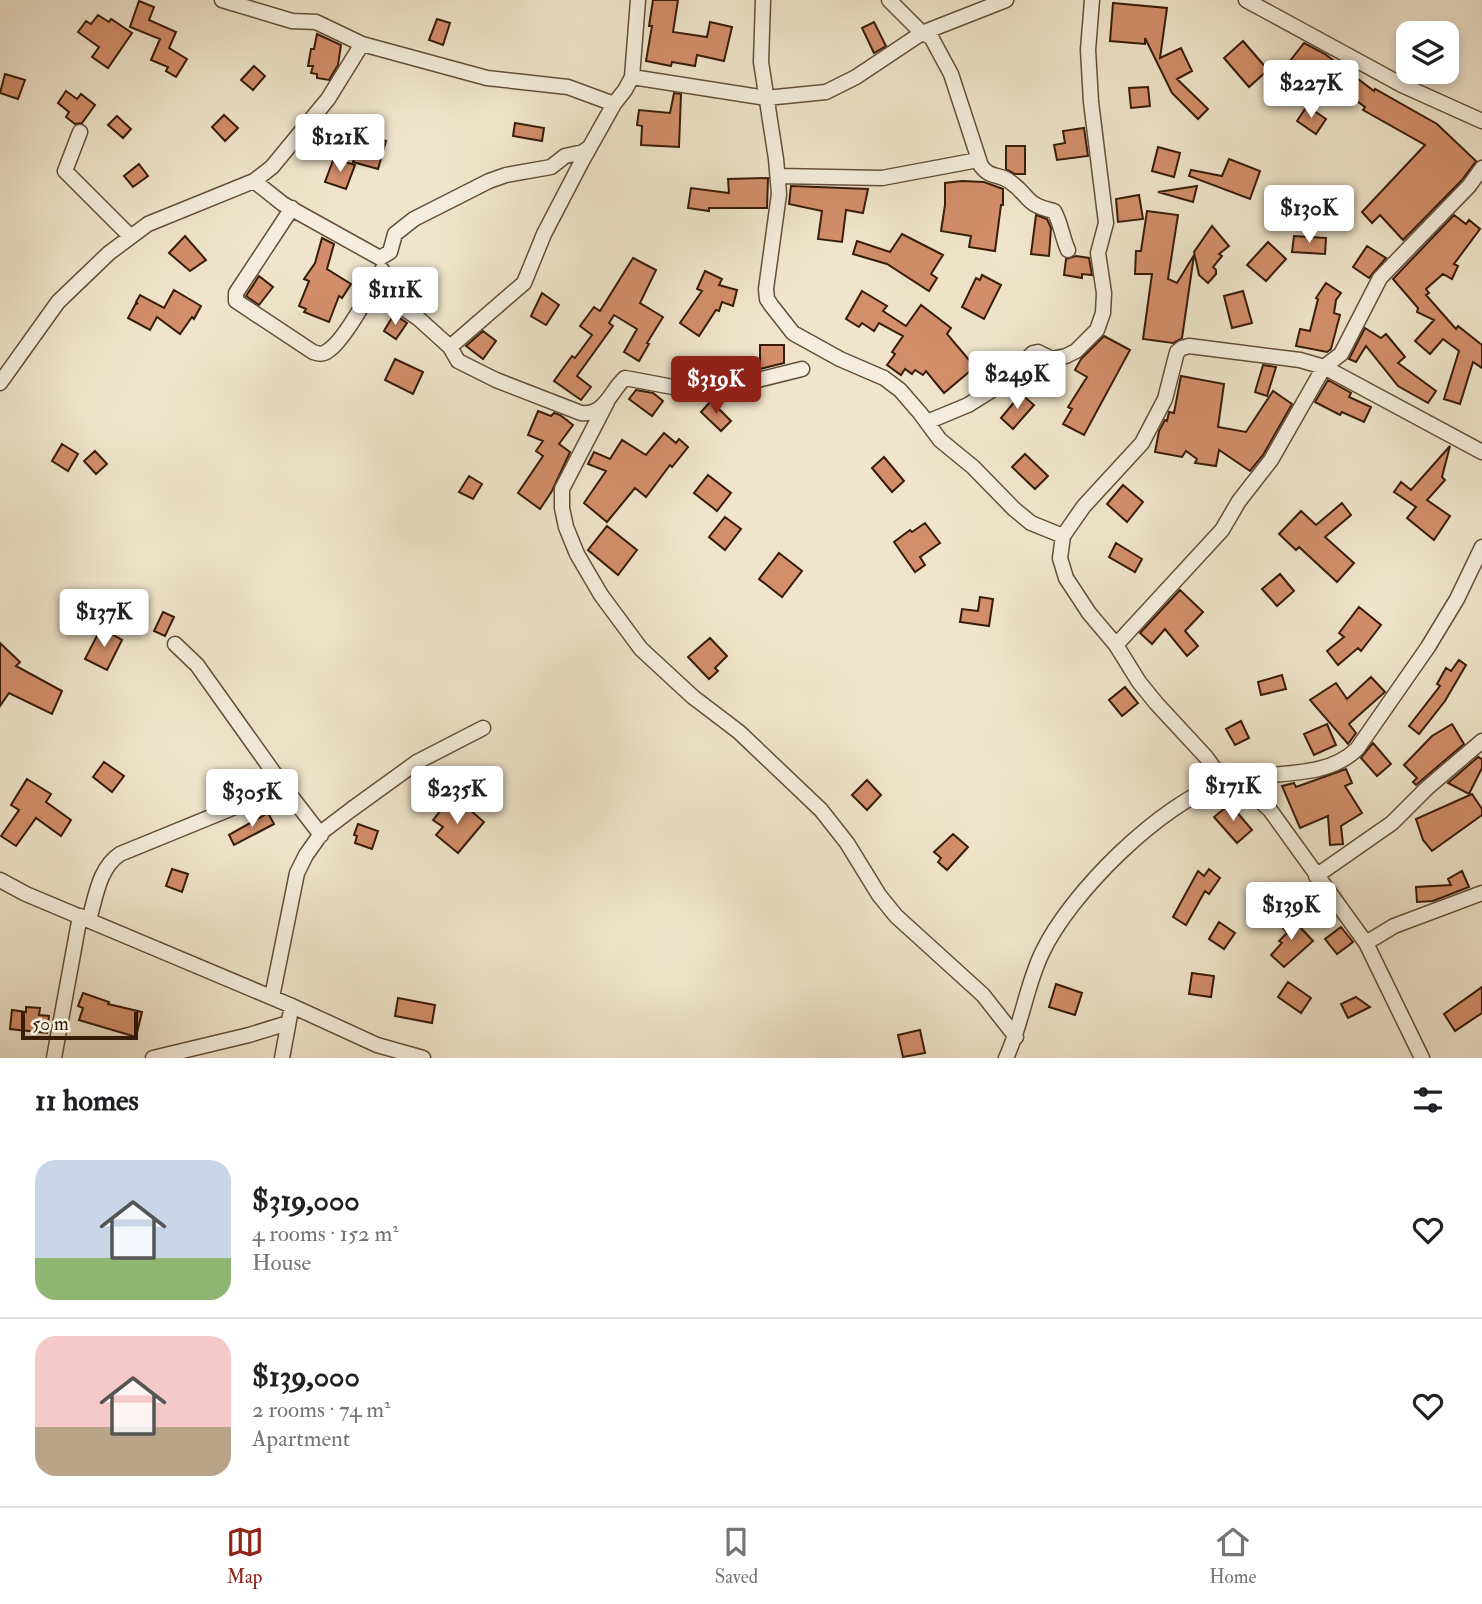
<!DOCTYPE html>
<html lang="en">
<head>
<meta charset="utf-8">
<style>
	:root { --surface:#fff; --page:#f2f2f2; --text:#202124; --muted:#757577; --line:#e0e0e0; --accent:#8f2418 }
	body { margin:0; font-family:"IM FELL Double Pica",serif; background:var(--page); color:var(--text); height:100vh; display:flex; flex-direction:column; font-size:26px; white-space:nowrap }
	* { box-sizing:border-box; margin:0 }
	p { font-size:23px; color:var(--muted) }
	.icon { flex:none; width:38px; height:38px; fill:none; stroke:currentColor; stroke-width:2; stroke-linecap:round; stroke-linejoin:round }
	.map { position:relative; height:1058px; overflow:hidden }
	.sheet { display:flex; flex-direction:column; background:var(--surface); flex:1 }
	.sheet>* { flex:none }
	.tools { position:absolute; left:1396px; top:21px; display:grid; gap:14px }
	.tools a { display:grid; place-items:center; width:63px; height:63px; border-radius:14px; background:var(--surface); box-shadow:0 4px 10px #0003; font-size:35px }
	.scale { position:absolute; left:21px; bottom:18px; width:117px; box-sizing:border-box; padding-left:7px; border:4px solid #371c07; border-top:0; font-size:19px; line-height:24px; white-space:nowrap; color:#371c07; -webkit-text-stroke:5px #f5eede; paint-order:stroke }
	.price { position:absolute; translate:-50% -60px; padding:0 16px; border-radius:7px; background:#fff; color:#222; font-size:23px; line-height:46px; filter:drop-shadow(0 2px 4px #0008) }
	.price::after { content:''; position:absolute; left:50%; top:42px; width:21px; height:16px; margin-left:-10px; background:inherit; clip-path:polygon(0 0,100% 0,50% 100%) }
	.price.selected { background:var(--accent); color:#fff }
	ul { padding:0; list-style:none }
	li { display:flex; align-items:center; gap:21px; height:175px; padding:0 35px }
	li+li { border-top:2px solid var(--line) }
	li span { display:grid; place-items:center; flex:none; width:196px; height:140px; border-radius:21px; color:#555 }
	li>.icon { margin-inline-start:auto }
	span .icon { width:84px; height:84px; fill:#fffc; stroke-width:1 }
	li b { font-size:30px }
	h2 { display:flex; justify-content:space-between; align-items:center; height:84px; padding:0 35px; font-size:30px }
	.dock { display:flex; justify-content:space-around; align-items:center; height:98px; border-top:2px solid var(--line); background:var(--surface); font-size:19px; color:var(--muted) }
	.dock a { display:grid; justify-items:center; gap:4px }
	.dock .selected { color:var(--accent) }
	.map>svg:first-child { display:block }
</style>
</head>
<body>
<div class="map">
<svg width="1482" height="1058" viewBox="0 0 1482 1058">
	<rect width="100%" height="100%" fill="#f0e5cc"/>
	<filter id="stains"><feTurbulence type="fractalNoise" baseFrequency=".00286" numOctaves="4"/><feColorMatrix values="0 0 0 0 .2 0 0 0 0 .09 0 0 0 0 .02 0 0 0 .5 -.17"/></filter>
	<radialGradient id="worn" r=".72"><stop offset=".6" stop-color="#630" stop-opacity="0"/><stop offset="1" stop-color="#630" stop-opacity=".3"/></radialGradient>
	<path fill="#d38e6b" stroke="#371c07" stroke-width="2" d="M653,0H678L673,32L707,37L710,22L732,27L724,61L697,55L695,66L672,62L671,66L646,61L652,26H649Z
		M139,1L154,7L149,20L176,32L169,48L187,59L176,77L166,71L168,67L151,60L160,39L130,27Z
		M1113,3L1167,8L1160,58L1181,48L1192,71L1177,79L1208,109L1198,119L1172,93L1145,38V44L1110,41Z
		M98,15L109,22L111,19L132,33L108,68L92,57L99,47L78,32L86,21L91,24Z
		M437,19L450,23L443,45L429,40Z
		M874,22L886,46L874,53L862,28Z
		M317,34L341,45L338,65L329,80L317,78V74L311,73L313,66H308L311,49H314Z
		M1243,41L1268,70L1249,87L1224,58Z
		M1304,43L1325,54L1374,91L1375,89L1437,124L1476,161L1462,180L1403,240L1380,215L1372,223L1362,212L1425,145L1363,110L1365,107L1347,94L1349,84L1344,92L1327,80L1316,94L1305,85L1311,78L1290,61Z
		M254,66L265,76L253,90L241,80Z
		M5,74L25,80L18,99L0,93Z
		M1148,87L1150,106L1131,108L1129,88Z
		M66,91L77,99L81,94L95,105L82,123L75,124L66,117L69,112L58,103Z
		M674,93L681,94L679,147L641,145L642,126L637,125L639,110L670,113Z
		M1307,106L1326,119L1316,134L1297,121Z
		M224,115L238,128L225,141L212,127Z
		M117,116L131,129L123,138L108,125Z
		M515,123L544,128L542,141L513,136Z
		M1084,128L1088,156L1057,160L1054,145L1065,143L1063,131Z
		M362,134L386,141L378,169L353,162Z
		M1006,146H1025V174H1015L1006,169Z
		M1158,147L1180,153L1174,177L1152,171Z
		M334,158L355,165L346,189L325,182Z
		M1229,159L1260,171L1250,199L1189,176L1191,170L1222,176Z
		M139,164L148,176L133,187L124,176Z
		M768,178L767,208H709V211L688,208L691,188L729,193L728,179Z
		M962,181L984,182L1003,189V205H1001L995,251L969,247L971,236L941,231L945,205V183Z
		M791,186L868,189L863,213L846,210L842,242L818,239L822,211L789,204Z
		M1197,186L1193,202L1158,192Z
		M1139,195L1143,219L1118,222L1116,199Z
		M1147,211L1178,215L1168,279L1177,283L1194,255L1182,338L1173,343L1143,339L1152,274H1135L1136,251H1141Z
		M1036,215L1047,219L1051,228L1049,256L1031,254Z
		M1454,215L1466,224L1469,220L1480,229L1454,264L1458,266L1452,279L1443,274L1426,289L1429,293L1426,295L1456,329L1458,326L1482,345V368L1473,362L1460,404L1444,399L1459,351L1443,339L1430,354L1415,341L1434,320L1417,312L1418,308L1393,279Z
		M1212,226L1229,246L1219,254L1222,256L1213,267L1216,270V274L1208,283L1199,275L1194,252Z
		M902,234L943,255L931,274L937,278L929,291L887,264L853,254L857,241L890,252Z
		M185,236L206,260L190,271L169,253Z
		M1294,236L1326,238L1325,254L1292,252Z
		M322,238L334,244L327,269L351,284L342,298L339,296L329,322L304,312L306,309L299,306L309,281L304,279L315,263Z
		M1268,242L1286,259L1266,281L1247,265Z
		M1367,246L1386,258L1369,278L1353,267Z
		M1076,256L1089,258L1092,275L1082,274V278L1064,275L1066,259Z
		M633,258L656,270L640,303L663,317L647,343L649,344L639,361L624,352L637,329L614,315L609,323L613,326L577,376L591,387L581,400L554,381L572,356L575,358L592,335L580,326L594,307L600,311Z
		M705,271L722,279L719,285L737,290L733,306L722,302L719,311L716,310L699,336L680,323L702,291L697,289Z
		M982,275L1001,285L984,319L962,307L976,278L980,280Z
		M259,276L273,287L259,305L246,296Z
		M1326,283L1341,293L1336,300L1334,313L1340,315L1331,349L1327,352L1296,346L1300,329L1310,331L1318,299L1316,298Z
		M174,290L201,306L194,319L192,317L180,334L157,317L150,330L128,318L136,303L138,304L136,302L140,295L164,308Z
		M862,291L887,306L883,311L906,326L921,305L951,328L947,334L975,367L944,393L926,371L923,375L915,370L912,374L905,369L901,375L887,365L895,354L892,352L903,336L879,323L874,331L862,323L859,327L846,319Z
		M1243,291L1252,323L1232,328L1224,296Z
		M542,293L559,305L546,325L531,316Z
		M394,314L407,323L396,339L384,331Z
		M1365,328L1381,338L1386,334L1405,357L1398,363L1436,391L1428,403L1398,386L1366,346L1356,362L1349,359Z
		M483,331L496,341L483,359L466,346Z
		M1104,336L1130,350L1084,435L1063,424L1072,409L1068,407L1087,377L1075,370L1081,359Z
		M760,345H784V363L760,369Z
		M395,359L423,372L413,394L385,380Z
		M1263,365L1276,367L1267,396L1255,392Z
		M1181,376L1224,384L1218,427L1246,432L1273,391L1292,404L1263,455L1250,471L1219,450L1216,466L1195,463L1197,459L1186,451L1182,457L1155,452L1159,431L1165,420L1167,421L1169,412L1174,413Z
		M1328,380L1351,393L1349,397L1371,407L1364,422L1342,412L1340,415L1315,402Z
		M636,390L653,393L663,401L652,416L629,399Z
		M1021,394L1034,405L1013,429L1001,418Z
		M711,401L731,421L721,431L701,412Z
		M538,411L551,416L554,413L560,415L573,425L559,444L570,452L552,491L540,509L518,493L543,456L536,451L543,441L528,435Z
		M664,433L676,443L679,439L688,447L672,467L670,465L646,497L635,488L607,522L584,503L606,471L588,464L594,452L610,459L622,440L646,455Z
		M62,444L78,454L68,471L52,461Z
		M1450,446L1442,477L1445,480L1427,500L1450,516L1434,540L1407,518L1416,507L1394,492L1401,482L1411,490Z
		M95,451L107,464L96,474L84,461Z
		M1025,454L1048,476L1035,489L1012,467Z
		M884,457L904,481L892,492L872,468Z
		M708,475L731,493L717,511L694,493Z
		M469,476L482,484L473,499L459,492Z
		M1123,485L1143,502L1127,522L1107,504Z
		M1342,503L1351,515L1325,537L1354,563L1337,582L1299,547L1296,550L1279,534L1301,511L1316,525Z
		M725,517L741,529L725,550L709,537Z
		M925,523L940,543L920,557L925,565L915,572L894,542L910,530L912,532Z
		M607,526L637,550L618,575L588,550Z
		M1116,543L1142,559L1135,572L1109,557Z
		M779,553L802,571L782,597L759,579Z
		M1280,574L1294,591L1277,606L1262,589Z
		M1180,590L1203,612L1185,631L1198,646L1187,656L1165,629L1152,644L1140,633Z
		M980,597L993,599L989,626L960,622L962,609L978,611Z
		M1359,607L1381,625L1361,651L1358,648L1338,665L1327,651L1344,637L1339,633Z
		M163,612L174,617L165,636L154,631Z
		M101,628L122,640L107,670L85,659Z
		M710,638L727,656L715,668L718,671L709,679L688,657Z
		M0,643L20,662L16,666L62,691L52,714L9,693L0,706Z
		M1459,660L1466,665L1445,701L1419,734L1409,726L1440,686L1437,684L1446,668L1451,671Z
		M1282,675L1286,689L1261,695L1258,682Z
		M1371,677L1385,692L1349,724L1356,733L1348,744L1310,700L1336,683L1347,699Z
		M1125,687L1138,703L1122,716L1109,700Z
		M1241,721L1249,738L1235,745L1226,729Z
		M1327,724L1336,745L1314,755L1304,734Z
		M1452,724L1464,744L1416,785L1413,782L1417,778L1404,765L1432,736Z
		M1373,743L1391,764L1377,776L1361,758Z
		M1478,757L1482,759V768L1469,794L1448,783Z
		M104,762L124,776L112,792L93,777Z
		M1346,769L1352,783L1345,786L1362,813L1341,826L1343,844L1330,845L1328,816L1300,828L1282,786L1294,783L1296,787Z
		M27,779L51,794L46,802L71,820L61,836L36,818L16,846L1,836L19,810L11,805Z
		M867,780L881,795L867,810L852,795Z
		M1472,794L1482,809V815L1432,851L1423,840L1416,819Z
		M461,802L484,822L458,853L436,835L443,827L433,820L446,804L454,811Z
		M1230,804L1252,830L1237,843L1214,817Z
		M268,813L274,824L234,845L229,835Z
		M358,824L378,831L372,849L355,843L357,836L354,835Z
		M953,834L968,847L947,870L938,862L941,858L934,852Z
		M172,869L188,874L182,892L166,886Z
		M1209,869L1220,878L1209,894L1205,891L1186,925L1173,917L1198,871L1204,876Z
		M1462,871L1469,887L1433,901L1417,902L1416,887L1451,885L1448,879Z
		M1288,914L1313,941L1284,967L1271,955L1282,943L1279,941L1287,933L1279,923Z
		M1219,922L1235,933L1224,949L1209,939Z
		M1341,927L1353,942L1337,954L1325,939Z
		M1192,973L1214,976L1211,997L1189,994Z
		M1288,982L1311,998L1301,1013L1278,997Z
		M1056,984L1082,993L1075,1015L1049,1007Z
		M1482,987V1013L1455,1031L1444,1014Z
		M83,993L109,1002L108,1004L142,1012L136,1037L79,1020L83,1008L78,1006Z
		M1356,997L1370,1007L1348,1018L1341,1004Z
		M398,998L435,1005L432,1023L395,1016Z
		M26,1007L40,1008L39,1015L49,1016L47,1033L10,1029L12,1010L26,1012Z
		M920,1030L925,1053L903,1057L898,1035Z"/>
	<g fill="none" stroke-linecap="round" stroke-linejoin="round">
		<g stroke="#654e38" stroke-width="17">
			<path id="street" d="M222,0L292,21L316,22L362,44
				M763,0L761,62L776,159L779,194L766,289L767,299L771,305L793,333L840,359L884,378L900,390L920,413L940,440L973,467L1014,509L1031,523L1063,536
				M889,0L922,33L931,37L951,74L981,166C991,179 998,173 1009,181C1031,196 1023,204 1054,211C1061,223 1062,237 1068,250
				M1246,0L1402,85L1482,121
				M632,77L766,98L826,92L856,77L922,33L1006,0
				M80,132L65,171L130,236
				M778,176L882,178L978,160
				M254,181L283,204L380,258L390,252L395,234L414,219L489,181L506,175L551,167L565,156L583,152L590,147
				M292,208L236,293V301L313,352C319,354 323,355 329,350C345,339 372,289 382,270
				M380,273L384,291L388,297L419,319L450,347L458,361L496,380L581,413C605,416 611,390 625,378L705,393L802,369
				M450,347L524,283L544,234L582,161L614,104L625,90L632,77L638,0
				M0,383L58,302L109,253L148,224L254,181L272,167L328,99L362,44L487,78L568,87L614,104
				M607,402L562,489V508L566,527L577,554L601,595L641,649L693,697L739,732L821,810L847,843L879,895L896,916L983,995L1016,1037
				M927,422L968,405L1003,383L1033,353L1038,352L1052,359L1066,356L1076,351L1097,330L1103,313L1104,293L1098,253L1106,223L1091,102L1088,50L1092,0
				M175,644L197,665L284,787L321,835
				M1116,645L1222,530L1239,501L1271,460L1324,367L1341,354L1380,278L1469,186L1482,168
				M1237,780L1270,810L1366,943L1422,1058
				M1224,782L1206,757L1156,703L1139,682L1116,645L1089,613L1066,578L1060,558L1063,536L1084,506L1142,443L1165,399L1177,352L1182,348L1189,346L1300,360L1324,367L1482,452
				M1316,876L1392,823L1427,788L1482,741
				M0,880L26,894L292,1006L377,1045L423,1058
				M89,920C96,896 99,868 120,854L284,787
				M1366,943L1394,926L1482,893
				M272,997L297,873L306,855L323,831L352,809L417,762L483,728
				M54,1058L80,916
				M153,1058L249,1035L288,1023
				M282,1058L290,1015
				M1006,1058C1022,1024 1026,986 1042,953C1070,893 1162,802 1225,782C1267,769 1323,782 1357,749L1428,647L1457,599L1482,547"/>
		</g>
		<use href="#street" stroke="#f5eede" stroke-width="14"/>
	</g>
	<rect width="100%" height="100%" filter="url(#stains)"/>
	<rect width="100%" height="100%" fill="url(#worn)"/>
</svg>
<div class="tools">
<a><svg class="icon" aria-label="layers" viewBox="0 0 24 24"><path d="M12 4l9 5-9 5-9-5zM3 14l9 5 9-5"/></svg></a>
</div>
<div class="scale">50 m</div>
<b class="price" style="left:1311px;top:120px">$227K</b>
<b class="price" style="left:340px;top:174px">$121K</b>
<b class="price" style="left:1309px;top:245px">$130K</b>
<b class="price" style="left:395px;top:327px">$111K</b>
<b class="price" style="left:1017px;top:411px">$249K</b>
<b class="price selected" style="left:716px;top:416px">$319K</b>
<b class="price" style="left:104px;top:649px">$137K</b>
<b class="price" style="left:1233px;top:823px">$171K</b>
<b class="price" style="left:457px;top:826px">$235K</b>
<b class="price" style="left:252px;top:829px">$305K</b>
<b class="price" style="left:1291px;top:942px">$139K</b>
</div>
<section class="sheet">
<h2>11 homes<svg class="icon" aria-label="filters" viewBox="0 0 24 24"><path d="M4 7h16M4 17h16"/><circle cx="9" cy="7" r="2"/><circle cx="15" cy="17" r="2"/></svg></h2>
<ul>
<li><span style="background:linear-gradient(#c9d6e8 70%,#8fb573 0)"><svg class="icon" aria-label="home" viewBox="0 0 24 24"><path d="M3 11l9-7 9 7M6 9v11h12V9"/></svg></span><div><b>$319,000</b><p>4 rooms · 152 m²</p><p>House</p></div><svg class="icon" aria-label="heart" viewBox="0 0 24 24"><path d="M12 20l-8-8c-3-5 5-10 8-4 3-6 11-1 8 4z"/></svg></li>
<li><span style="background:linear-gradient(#f6c9c9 65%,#b9a48a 0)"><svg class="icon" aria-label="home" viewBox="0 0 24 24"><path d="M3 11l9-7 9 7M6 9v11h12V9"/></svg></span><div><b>$139,000</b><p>2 rooms · 74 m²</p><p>Apartment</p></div><svg class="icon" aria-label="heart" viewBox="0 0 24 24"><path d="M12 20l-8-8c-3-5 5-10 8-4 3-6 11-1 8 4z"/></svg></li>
</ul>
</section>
<nav class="dock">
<a class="selected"><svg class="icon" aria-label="map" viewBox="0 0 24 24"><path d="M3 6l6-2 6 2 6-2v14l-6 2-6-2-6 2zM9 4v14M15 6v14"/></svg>Map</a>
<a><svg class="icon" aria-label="saved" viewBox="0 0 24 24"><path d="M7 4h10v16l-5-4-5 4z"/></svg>Saved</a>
<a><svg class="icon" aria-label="home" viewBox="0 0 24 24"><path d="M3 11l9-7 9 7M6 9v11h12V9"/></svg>Home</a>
</nav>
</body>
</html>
